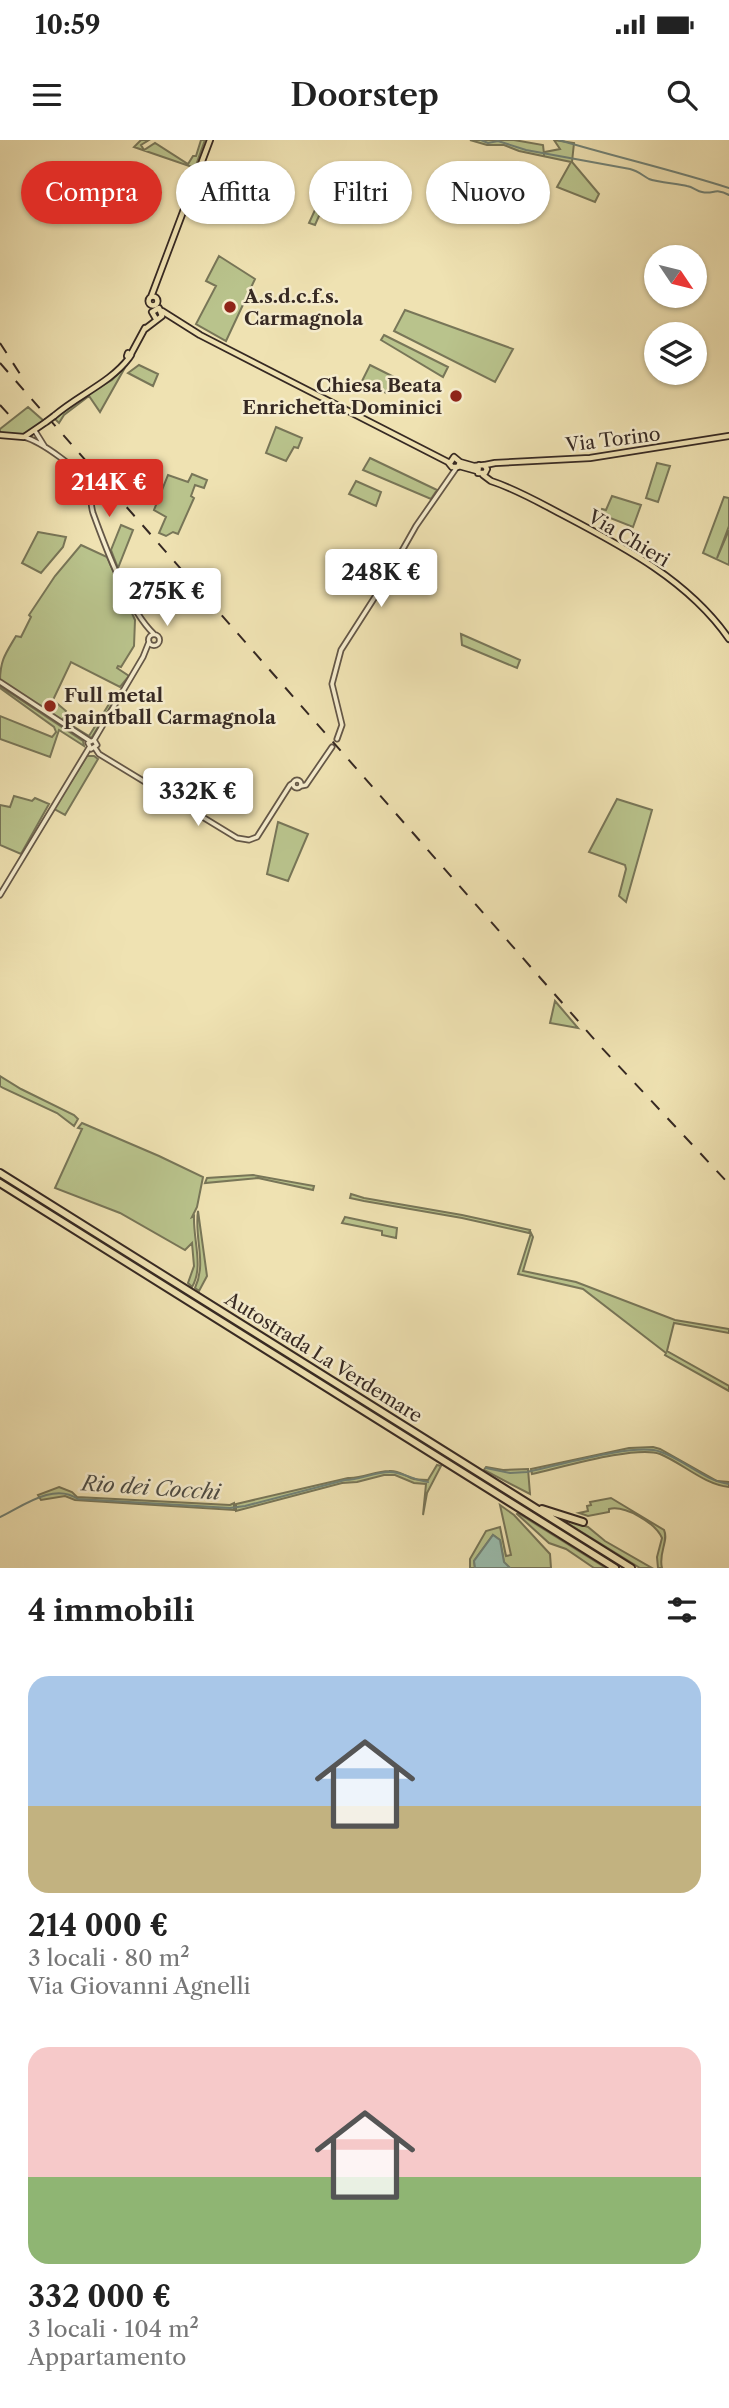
<!DOCTYPE html>
<html lang="it">
<head>
<meta charset="utf-8">
<style>
	:root { --surface:#fff; --page:#f2f2f2; --text:#222; --muted:#767676; --accent:#d93025 }
	body { margin:0; font-family:"Libre Caslon Text",serif; background:var(--page); color:var(--text); height:100vh; display:flex; flex-direction:column; font-size:26px; white-space:nowrap }
	* { box-sizing:border-box; margin:0 }
	p { font-size:23px; color:var(--muted) }
	.icon { flex:none; width:38px; height:38px; fill:none; stroke:currentColor; stroke-width:2; stroke-linecap:round; stroke-linejoin:round }
	.map { position:relative; height:1428px; overflow:hidden }
	.drawer { display:flex; flex-direction:column; background:var(--surface); flex:1 }
	.drawer>* { flex:none }
	.top-card { position:absolute; left:21px; top:21px; width:688px; height:63px; display:flex; gap:14px }
	.needle { width:46px; rotate:125deg }
	.fabs { position:absolute; left:644px; top:105px; display:grid; gap:14px }
	.fabs a { display:grid; place-items:center; width:63px; height:63px; border-radius:50%; background:var(--surface); box-shadow:0 2px 5px #0004; font-size:35px }
	.price { position:absolute; translate:-50% -60px; padding:0 16px; border-radius:7px; background:#fff; color:#222; font-size:23px; line-height:46px; filter:drop-shadow(0 2px 4px #0008) }
	.price::after { content:''; position:absolute; left:50%; top:42px; width:21px; height:16px; margin-left:-10px; background:inherit; clip-path:polygon(0 0,100% 0,50% 100%) }
	.price.current { background:var(--accent); color:#fff }
	ul { padding:0; list-style:none }
	li { display:grid; align-content:center; gap:14px; height:371px; padding:0 28px }
	li span { display:grid; place-items:center; height:217px; border-radius:21px; color:#555 }
	li>.icon { margin-inline-start:auto }
	span .icon { width:126px; height:126px; fill:#fffc; stroke-width:1 }
	li b { font-size:30px }
	h2 { display:flex; justify-content:space-between; align-items:center; height:84px; padding:0 28px; font-size:30px }
	.pill { padding:0 24px; border-radius:32px; background:var(--surface); box-shadow:0 2px 5px #0004; font-size:24px; line-height:63px }
	.pill.current { background:var(--accent); color:#fff }
	.status { display:flex; justify-content:space-between; align-items:center; height:49px; padding:0 35px; background:var(--surface); direction:ltr }
	.status svg { height:19px; fill:currentColor }
	header { display:flex; justify-content:space-between; align-items:center; height:91px; padding:0 28px; background:var(--surface); font-size:32px; font-weight:600 }
	.map>svg:first-child { display:block }
</style>
</head>
<body>
<div class="status"><b>10:59</b><svg viewBox="0 0 49 12"><path d="M0 12V9h3v3zM5 12V6h3v6zM10 12V3h3v9zM15 12V0h3v12zM26 1h20v11H26zM47 4h2v5h-2z"/></svg></div>
<header><svg class="icon" aria-label="menu" viewBox="0 0 24 24"><path d="M4 6h16M4 12h16M4 18h16"/></svg>Doorstep<svg class="icon" aria-label="search" viewBox="0 0 24 24"><circle cx="10" cy="10" r="6"/><path d="M15 15l6 6"/></svg></header>
<div class="map">
<svg width="729" height="1428" viewBox="0 0 729 1428">
	<rect width="100%" height="100%" fill="#efe2b2"/>
	<filter id="stains"><feTurbulence type="fractalNoise" baseFrequency=".00286" numOctaves="4"/><feColorMatrix values="0 0 0 0 .2 0 0 0 0 .09 0 0 0 0 .02 0 0 0 .5 -.17"/></filter>
	<radialGradient id="worn" r=".72"><stop offset=".6" stop-color="#630" stop-opacity="0"/><stop offset="1" stop-color="#630" stop-opacity=".3"/></radialGradient>
	<path fill="#b9c38c" stroke="#787658" stroke-width="2" d="M141,0H149L141,5L144,10L155,3L188,24L193,16H196L201,0H205L195,28L134,7Z
		M470,0H514L543,5L544,14L545,12L560,9L554,0L574,3L572,22L599,54L595,62L557,47L571,22L519,11L504,5H487Z
		M44,29L70,37L69,40L80,44L68,65L71,67L70,69L84,73L81,79L37,53Z
		M332,33L337,35L315,85L309,83Z
		M219,116L255,139L226,201L196,184L216,146L206,141Z
		M405,170L513,209L495,242L394,191Z
		M384,195L448,227L443,237L381,200Z
		M127,224L100,272L89,256L64,275L59,283L55,279L77,260L112,240Z
		M139,225L158,234L153,246L128,233Z
		M370,225L394,237L386,253L362,241Z
		M28,267L45,282L26,295H0V289Z
		M276,287L302,298L298,308L294,307L286,321L266,313Z
		M370,318L437,350L431,359L363,330Z
		M657,323L670,326L658,362L646,358Z
		M192,334L207,340L204,348L195,345L191,356L194,358L178,394L173,392L166,396L159,393L166,377L154,370L168,335L188,342Z
		M356,341L381,352L376,366L349,354Z
		M612,356L641,365L633,387L600,374L602,369L606,370Z
		M724,357L729,358V386L717,418L729,390V425L703,413Z
		M121,385L133,390L118,428L111,410Z
		M38,392L66,397L63,407L41,433L22,423Z
		M81,405L107,417L135,480L134,506L121,527L118,526L117,528L129,536L120,547L71,522L53,560L66,571L63,580L89,596L114,556L116,558L92,597L88,598L0,541C0,520 6,513 16,496L21,497L31,477L29,475L55,436Z
		M461,494L520,520L517,528L462,505Z
		M0,546L83,601L84,606L59,590L50,617L0,599V576L52,597L56,592L54,587L0,548Z
		M87,616H94L98,619L65,675L54,669Z
		M14,656L32,661L35,658L49,664L21,714L0,705V665L10,667Z
		M617,659L652,670L626,762L619,756L626,729L625,725L589,712Z
		M278,682L308,694L288,741L267,734Z
		M555,861L578,888L550,883Z
		M0,936L21,949L74,975L78,979L74,986L57,973L3,948L0,946Z
		M82,983L159,1016L203,1037L197,1067L192,1077L194,1076C193,1100 204,1127 192,1147L188,1143L194,1126L192,1103L185,1110L120,1073L55,1048L82,989L78,988Z
		M253,1035L314,1046L313,1050L258,1038L205,1043L207,1038Z
		M351,1054L364,1058L462,1075L530,1090L529,1093L462,1078L364,1061L350,1058Z
		M198,1071L207,1136L199,1151L195,1148C207,1122 194,1099 198,1071Z
		M345,1077L397,1088L396,1098L382,1095V1091L342,1083Z
		M531,1093L533,1097L523,1131L576,1142L675,1180L729,1189V1193L674,1183L667,1211L729,1246V1251L665,1215L666,1213L583,1149L518,1134Z
		M653,1307L660,1309L717,1341L729,1342V1347C703,1344 684,1324 660,1314C636,1305 560,1328 532,1334L531,1329L629,1308Z
		M437,1325L441,1326L427,1353L423,1375L426,1344L414,1343L395,1335H384L357,1342L342,1343L236,1371V1364L348,1338C362,1339 375,1331 389,1331C398,1330 403,1335 411,1338C416,1340 423,1340 428,1340Z
		M486,1327L503,1330L528,1329L530,1354L484,1330Z
		M59,1347L72,1352L77,1357L230,1365L234,1363V1370L75,1360L65,1356L41,1360L38,1355Z
		M611,1358L664,1390C669,1401 658,1413 662,1428H658L657,1417L662,1398C655,1382 624,1365 609,1369V1372L588,1376L579,1373L588,1371L587,1366L591,1365L590,1362Z
		M500,1365L514,1375L550,1414L551,1428H510L504,1423L500,1400L493,1395L474,1421L475,1428H470V1419L486,1391L500,1387L506,1416L511,1415Z
		M517,1374L518,1373L606,1428H594L566,1409L549,1403Z
		M559,1378L588,1387L605,1401L652,1428H640Z"/>
	<path fill="#9abdae" stroke="#728276" stroke-width="2" d="M493,1395L500,1400L504,1422L510,1428H475L474,1421Z"/>
	<g fill="none" stroke-linecap="round" stroke-linejoin="round">
		<path stroke="#728276" stroke-width="2" d="M481,0L488,3L498,1L526,10L630,29C638,31 642,35 649,39C656,42 679,44 687,46C693,47 697,51 702,52C714,55 714,47 729,55
			M559,0C616,17 673,30 729,48
			M486,1328L510,1333L527,1332C557,1326 635,1302 661,1312C685,1320 703,1340 729,1344
			M0,1377C23,1366 54,1342 78,1359L230,1368L245,1366L345,1340C360,1340 374,1332 390,1332C402,1332 414,1340 428,1342"/>
		<g stroke="#645747" stroke-width="7">
			<path id="minor" d="M35,291L45,307
				M24,297C40,301 82,330 88,346C92,354 90,364 93,373C105,406 129,471 154,494
				M148.5 500a5.5 5.5 0 1 1 11 0a5.5 5.5 0 1 1-11 0Z
				M0,542L90,601
				M337,599L342,585L332,544L341,510L382,446L416,386L457,327
				M94,600L97,605L91,609L88,603L94,600L143,517L149,502
				M95,608L99,614L237,698L249,700L257,697L290,645L293,643
				M293 644a4 4 0 1 1 8 0a4 4 0 1 1-8 0Z
				M301,646L306,645L332,607
				M0,755L89,608"/>
		</g>
		<g stroke="#362923" stroke-width="8">
			<path id="major" d="M148.5 161a4.5 4.5 0 1 1 9 0a4.5 4.5 0 1 1-9 0Z
				M151,157L210,0
				M162,171L200,195L448,322L452,327H458L460,322L454,317L450,323
				M145,189L162,176L159,168L152,172L156,179
				M128,213L131,215L129,218L127,216Z
				M131,214L145,188
				M54,276C78,255 110,243 129,218
				M0,295L24,297L46,282
				M460,322L474,326L484,325L487,329L485,333H478L479,325
				M485,325L495,323L590,318L729,296
				M459,326L477,331
				M483,335L491,341C516,349 540,363 563,375C624,407 689,441 729,499"/>
		</g>
		<g stroke="#362923" stroke-width="10">
			<path id="highway" d="M0,1033L631,1428
				M0,1043L615,1428
				M542,1369L583,1382"/>
		</g>
		<use href="#minor" stroke="#f5eccd" stroke-width="3.5"/>
		<use href="#major" stroke="#efe2b2" stroke-width="4.5"/>
		<use href="#highway" stroke="#efe2b2" stroke-width="6"/>
		<path stroke="#362923" stroke-width="2" stroke-dasharray="12 12" stroke-linecap="butt" d="M0,203L22,237
			M0,223L601,907L729,1044
			M0,265L12,278"/>
		<g stroke="#362923" stroke-width="8" stroke-linecap="butt">
			<path id="major-bridge" d="M46,282L54,276"/>
		</g>
		<use href="#major-bridge" stroke="#efe2b2" stroke-width="4.5"/>
	</g>
	<g fill="#8f2418" stroke="#f5eccd" stroke-width="2.5">
		<circle cx="230" cy="167" r="7"/>
		<circle cx="456" cy="256" r="7"/>
		<circle cx="50" cy="566" r="7"/>
	</g>
	<g text-anchor="middle" stroke-width="5" stroke-linejoin="round" paint-order="stroke">
		<g font-size="19" font-weight="bold" fill="#362923" stroke="#f5eccd" text-anchor="start">
			<text x="244" y="163">A.s.d.c.f.s.<tspan x="244" dy="22">Carmagnola</tspan></text>
			<text x="442" y="252" text-anchor="end">Chiesa Beata<tspan x="442" dy="22">Enrichetta Dominici</tspan></text>
			<text x="64" y="562">Full metal<tspan x="64" dy="22">paintball Carmagnola</tspan></text>
		</g>
		<g font-size="19" fill="#362923" stroke="#f5eccd">
			<text transform="translate(613 299) rotate(-7)" y="7">Via Torino</text>
			<text transform="translate(629 398) rotate(31)" y="7">Via Chieri</text>
			<text transform="translate(324 1217) rotate(32)" y="7">Autostrada La Verdemare</text>
		</g>
		<g font-size="21" font-style="italic" fill="#4f4e46" stroke="#f5eccd">
			<text transform="translate(151 1348) rotate(4)" y="7">Rio dei Cocchi</text>
		</g>
	</g>
	<rect width="100%" height="100%" filter="url(#stains)"/>
	<rect width="100%" height="100%" fill="url(#worn)"/>
</svg>
<div class="fabs">
<a><svg class="needle" viewBox="-14 -14 28 28"><path d="M0-13l5 13h-10z" fill="#e53935"/><path d="M0 13l5-13h-10z" fill="#767676"/></svg></a>
<a><svg class="icon" aria-label="layers" viewBox="0 0 24 24"><path d="M12 4l9 5-9 5-9-5zM3 14l9 5 9-5"/></svg></a>
</div>
<b class="price current" style="left:109px;top:379px">214K €</b>
<b class="price" style="left:381px;top:469px">248K €</b>
<b class="price" style="left:167px;top:488px">275K €</b>
<b class="price" style="left:198px;top:688px">332K €</b>
<div class="top-card">
<a class="pill current">Compra</a>
<a class="pill">Affitta</a>
<a class="pill">Filtri</a>
<a class="pill">Nuovo</a>
</div>
</div>
<section class="drawer">
<h2>4 immobili<svg class="icon" aria-label="filters" viewBox="0 0 24 24"><path d="M4 7h16M4 17h16"/><circle cx="9" cy="7" r="2"/><circle cx="15" cy="17" r="2"/></svg></h2>
<ul>
<li><span style="background:linear-gradient(#a9c7e8 60%,#c2b280 0)"><svg class="icon" aria-label="home" viewBox="0 0 24 24"><path d="M3 11l9-7 9 7M6 9v11h12V9"/></svg></span><div><b>214 000 €</b><p>3 locali · 80 m²</p><p>Via Giovanni Agnelli</p></div></li>
<li><span style="background:linear-gradient(#f6c9c9 60%,#8fb573 0)"><svg class="icon" aria-label="home" viewBox="0 0 24 24"><path d="M3 11l9-7 9 7M6 9v11h12V9"/></svg></span><div><b>332 000 €</b><p>3 locali · 104 m²</p><p>Appartamento</p></div></li>
</ul>
</section>
</body>
</html>
